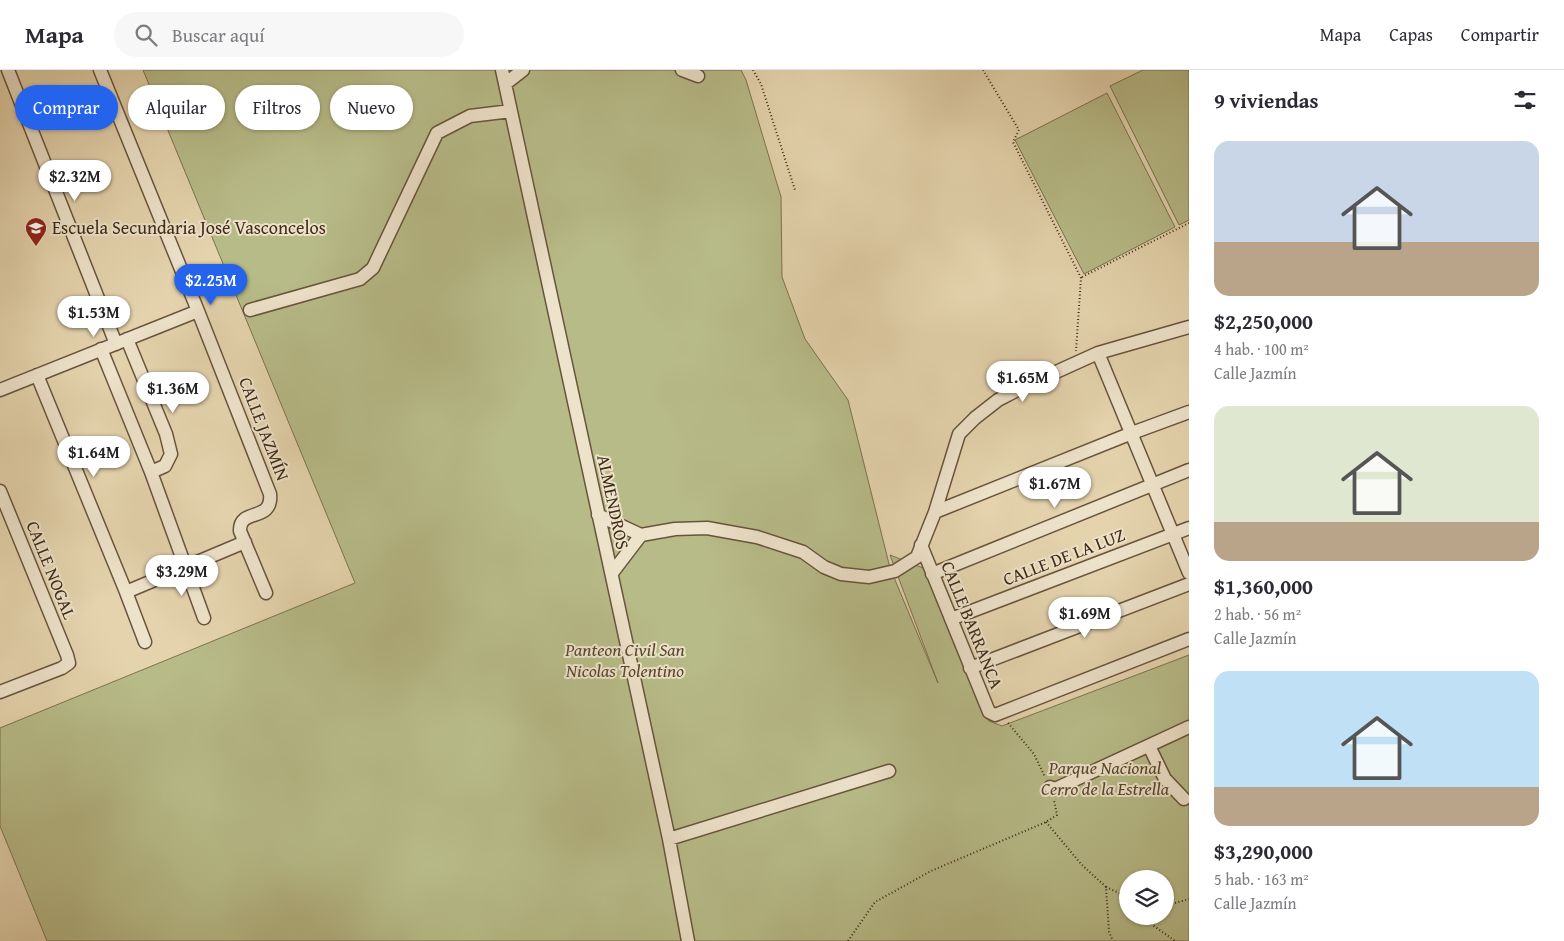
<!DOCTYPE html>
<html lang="es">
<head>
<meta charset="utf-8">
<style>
	:root { --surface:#fff; --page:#f7f7f7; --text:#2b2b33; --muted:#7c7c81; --line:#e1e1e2; --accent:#2563eb }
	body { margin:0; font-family:"Gentium Book Plus",serif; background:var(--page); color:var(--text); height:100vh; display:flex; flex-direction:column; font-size:19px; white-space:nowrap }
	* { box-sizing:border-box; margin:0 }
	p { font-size:16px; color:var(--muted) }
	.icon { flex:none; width:28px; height:28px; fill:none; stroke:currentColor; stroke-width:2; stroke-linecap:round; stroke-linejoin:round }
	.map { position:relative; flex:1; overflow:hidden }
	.panel { display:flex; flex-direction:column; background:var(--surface); width:375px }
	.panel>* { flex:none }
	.hud { position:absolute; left:15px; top:15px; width:475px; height:45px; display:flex; gap:10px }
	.controls { position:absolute; left:1119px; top:800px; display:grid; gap:10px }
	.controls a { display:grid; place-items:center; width:55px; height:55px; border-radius:50%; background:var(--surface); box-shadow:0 1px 4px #0004; font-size:25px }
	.price { position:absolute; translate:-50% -42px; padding:0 11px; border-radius:18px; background:#fff; color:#222; font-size:16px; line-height:32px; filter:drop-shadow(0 1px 2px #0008) }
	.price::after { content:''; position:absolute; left:50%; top:30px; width:15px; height:11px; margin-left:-8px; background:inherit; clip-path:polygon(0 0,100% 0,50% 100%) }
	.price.selected { background:var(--accent); color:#fff }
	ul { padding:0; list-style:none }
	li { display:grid; align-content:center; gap:10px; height:265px; padding:0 25px }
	li span { display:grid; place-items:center; height:155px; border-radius:15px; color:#555 }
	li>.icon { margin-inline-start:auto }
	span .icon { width:90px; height:90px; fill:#fffc; stroke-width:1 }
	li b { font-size:21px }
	h2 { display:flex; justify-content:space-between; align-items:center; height:60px; padding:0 25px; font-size:21px }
	.tag { padding:0 18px; border-radius:22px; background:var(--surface); box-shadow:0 1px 4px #0004; font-size:18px; line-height:45px }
	.tag.selected { background:var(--accent); color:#fff }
	header { display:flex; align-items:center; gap:30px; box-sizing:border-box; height:70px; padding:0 25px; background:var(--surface); border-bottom:1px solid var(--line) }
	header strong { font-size:24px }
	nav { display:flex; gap:28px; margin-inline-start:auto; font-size:18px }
	.search { width:350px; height:45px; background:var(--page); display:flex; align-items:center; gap:12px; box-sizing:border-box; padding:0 18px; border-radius:28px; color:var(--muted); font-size:19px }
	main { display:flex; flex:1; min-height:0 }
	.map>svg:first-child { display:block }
</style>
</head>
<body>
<header>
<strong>Mapa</strong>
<div class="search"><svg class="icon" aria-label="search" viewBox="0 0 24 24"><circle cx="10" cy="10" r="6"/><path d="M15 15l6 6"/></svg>Buscar aquí</div>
<nav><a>Mapa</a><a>Capas</a><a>Compartir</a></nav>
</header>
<main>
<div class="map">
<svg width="1189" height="871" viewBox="0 0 1189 871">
	<rect width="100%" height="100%" fill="#e4d3ad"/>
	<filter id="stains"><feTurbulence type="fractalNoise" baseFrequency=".004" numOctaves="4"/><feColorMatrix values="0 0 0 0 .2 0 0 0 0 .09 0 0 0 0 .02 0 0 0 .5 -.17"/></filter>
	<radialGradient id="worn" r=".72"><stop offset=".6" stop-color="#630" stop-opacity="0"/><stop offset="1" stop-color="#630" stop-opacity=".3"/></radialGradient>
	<path fill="#b7bb88" stroke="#7b7250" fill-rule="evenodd" d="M143,0H741L746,10L781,127L782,207L805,269L848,330L890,498L938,613L890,485L928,500L982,642L989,651L1002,656L1189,585V871H47L0,756V658L355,513ZM1128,809H1165V846H1128Z
		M1143,0H1189V150L1179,155L1110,16Z
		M1107,23L1175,157L1084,204L1015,70Z"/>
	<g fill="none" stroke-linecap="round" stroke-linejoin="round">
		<g stroke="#68543d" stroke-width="15">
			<path id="minor" d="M8,0L116,274
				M100,0L198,241L270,424C273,453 239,437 240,461L266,523
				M502,0L669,769L688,871
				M682,0L698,6
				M505,14L523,0
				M250,240L360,209L373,198L437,63L470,46L511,41
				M127,269L166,364L171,384L165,396L151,402
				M101,279L151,402L204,548
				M1098,283L1189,503
				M37,305L126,522L145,572
				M0,320L198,241
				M0,421L67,585L69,593L62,598L0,622
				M935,442L1132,363L1189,342
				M598,445L641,465
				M921,475L989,642L995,645L1189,569
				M612,503L641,465L675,459L707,458L757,467L803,482L824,497L841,504L869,507L895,501L917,487L935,442L959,364L975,348L998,330L1025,316L1098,283L1189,257
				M932,504L1189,400
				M126,522L245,472
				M951,549L1189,458
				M970,598L1189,514
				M1149,676L1165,709L1184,729
				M1050,717L1055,719L1189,657
				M669,769L889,701"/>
		</g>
		<path stroke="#3f2a18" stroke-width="2" stroke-dasharray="1 2.5" stroke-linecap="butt" d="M753,0L761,14L795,120
			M983,0L1019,60L1013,72L1081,208L1076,281
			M1082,207L1189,153
			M1008,653L1034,684L1045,707
			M1046,752L1081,794L1106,817L1109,862L1113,871
			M1106,817L1128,827
			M1165,836L1189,829
			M1144,846L1147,851L1175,871
			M848,871L875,832L931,801L1046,752L1057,745L1054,730"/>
		<use href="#minor" stroke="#ede2ca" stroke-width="12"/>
	</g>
	<defs>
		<g id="school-pin" transform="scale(1.125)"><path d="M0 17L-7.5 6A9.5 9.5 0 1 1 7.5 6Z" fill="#8f2418" stroke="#ede2ca"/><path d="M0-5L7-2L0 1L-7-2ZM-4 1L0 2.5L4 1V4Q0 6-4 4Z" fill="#fff"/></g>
	</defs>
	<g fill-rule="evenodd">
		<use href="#school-pin" x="36" y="158"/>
	</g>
	<g text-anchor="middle" stroke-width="4" stroke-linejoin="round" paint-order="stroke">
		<g font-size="18" fill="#3f2a18" stroke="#ede2ca" text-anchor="start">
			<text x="52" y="164">Escuela Secundaria José Vasconcelos</text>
		</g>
		<g font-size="18" fill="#3f2a18" stroke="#ede2ca">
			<text transform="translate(264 359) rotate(69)" y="6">CALLE JAZMÍN</text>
			<text transform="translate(613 432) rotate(78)" y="6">ALMENDROS</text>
			<text transform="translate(1064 487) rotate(-21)" y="6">CALLE DE LA LUZ</text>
			<text transform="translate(51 500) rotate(68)" y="6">CALLE NOGAL</text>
			<text transform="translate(972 555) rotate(68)" y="6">CALLE BARRANCA</text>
		</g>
		<g font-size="18" font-style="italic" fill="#57472e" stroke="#ede2ca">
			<text x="625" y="586">Panteon Civil San<tspan x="625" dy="21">Nicolas Tolentino</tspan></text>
			<text x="1105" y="704">Parque Nacional<tspan x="1105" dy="21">Cerro de la Estrella</tspan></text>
		</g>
	</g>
	<rect width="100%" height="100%" filter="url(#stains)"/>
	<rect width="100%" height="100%" fill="url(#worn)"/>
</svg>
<div class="controls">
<a><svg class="icon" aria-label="layers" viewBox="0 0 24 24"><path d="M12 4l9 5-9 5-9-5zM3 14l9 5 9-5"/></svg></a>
</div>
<b class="price" style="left:75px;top:132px">$2.32M</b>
<b class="price selected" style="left:211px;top:236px">$2.25M</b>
<b class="price" style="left:94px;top:268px">$1.53M</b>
<b class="price" style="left:1023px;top:333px">$1.65M</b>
<b class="price" style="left:173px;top:344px">$1.36M</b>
<b class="price" style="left:94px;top:408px">$1.64M</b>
<b class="price" style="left:1055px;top:439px">$1.67M</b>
<b class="price" style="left:182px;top:527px">$3.29M</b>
<b class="price" style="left:1085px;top:569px">$1.69M</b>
<div class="hud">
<a class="tag selected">Comprar</a>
<a class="tag">Alquilar</a>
<a class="tag">Filtros</a>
<a class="tag">Nuevo</a>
</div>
</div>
<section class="panel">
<h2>9 viviendas<svg class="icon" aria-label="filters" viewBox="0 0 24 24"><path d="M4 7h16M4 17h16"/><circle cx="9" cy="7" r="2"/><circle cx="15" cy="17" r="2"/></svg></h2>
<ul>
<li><span style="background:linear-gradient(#c9d6e8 65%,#b9a48a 0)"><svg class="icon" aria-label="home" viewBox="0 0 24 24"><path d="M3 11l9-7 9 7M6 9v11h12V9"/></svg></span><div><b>$2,250,000</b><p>4 hab. · 100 m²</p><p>Calle Jazmín</p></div></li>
<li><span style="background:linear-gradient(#dfe7d0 75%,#b9a48a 0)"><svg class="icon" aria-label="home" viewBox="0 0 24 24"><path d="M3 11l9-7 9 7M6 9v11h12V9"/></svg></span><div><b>$1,360,000</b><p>2 hab. · 56 m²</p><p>Calle Jazmín</p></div></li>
<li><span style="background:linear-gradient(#bfe0f5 75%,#b9a48a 0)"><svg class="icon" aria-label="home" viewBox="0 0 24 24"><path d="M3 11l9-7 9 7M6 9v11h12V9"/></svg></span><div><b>$3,290,000</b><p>5 hab. · 163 m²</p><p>Calle Jazmín</p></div></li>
</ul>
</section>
</main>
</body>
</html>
